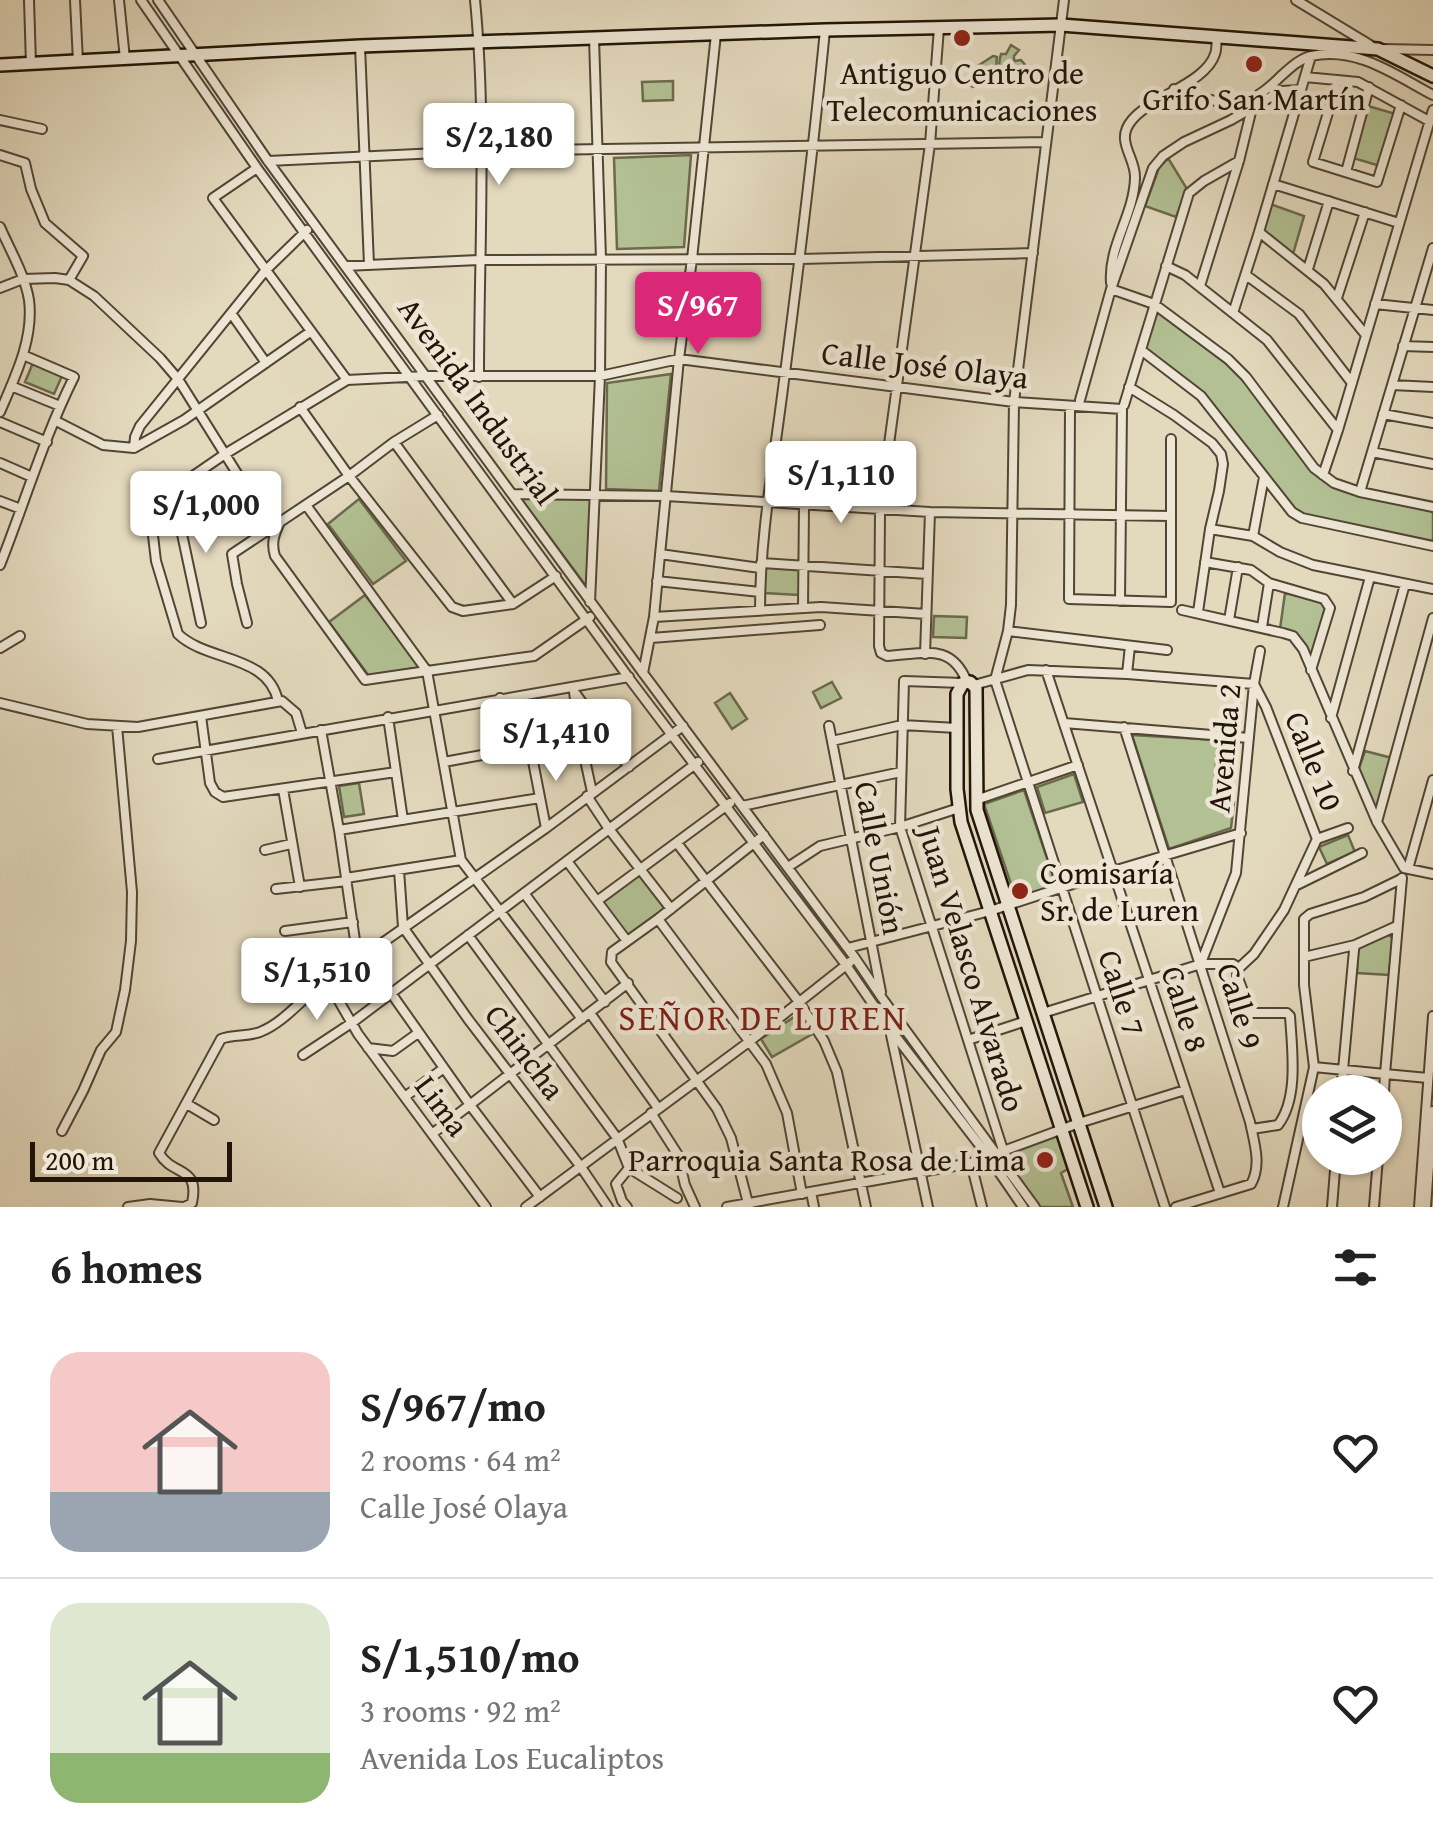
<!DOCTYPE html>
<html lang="en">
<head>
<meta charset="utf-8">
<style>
	:root { --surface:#fff; --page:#f6f6f6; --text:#222; --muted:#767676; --line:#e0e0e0; --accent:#db2777 }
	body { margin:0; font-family:"Gentium Book Plus",serif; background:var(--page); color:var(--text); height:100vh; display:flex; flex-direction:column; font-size:38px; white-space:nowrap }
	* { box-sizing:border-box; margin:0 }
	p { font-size:32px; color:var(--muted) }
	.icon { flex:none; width:55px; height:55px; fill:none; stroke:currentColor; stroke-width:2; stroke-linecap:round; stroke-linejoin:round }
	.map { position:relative; height:1207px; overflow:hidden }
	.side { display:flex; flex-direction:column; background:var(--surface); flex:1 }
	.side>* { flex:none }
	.tools { position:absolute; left:1302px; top:1075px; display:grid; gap:20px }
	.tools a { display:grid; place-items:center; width:100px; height:100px; border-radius:50%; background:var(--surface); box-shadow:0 2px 8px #0004; font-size:50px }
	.scale { position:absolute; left:30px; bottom:25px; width:202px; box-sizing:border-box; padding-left:10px; border:5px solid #221407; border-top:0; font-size:28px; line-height:35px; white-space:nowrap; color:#221407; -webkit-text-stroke:8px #ede6d4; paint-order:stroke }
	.price { position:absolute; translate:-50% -85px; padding:0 22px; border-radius:10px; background:#fff; color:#222; font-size:32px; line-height:65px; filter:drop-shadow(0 2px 5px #0008) }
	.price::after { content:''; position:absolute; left:50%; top:60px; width:30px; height:22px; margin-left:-15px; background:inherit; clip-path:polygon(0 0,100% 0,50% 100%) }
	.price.selected { background:var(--accent); color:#fff }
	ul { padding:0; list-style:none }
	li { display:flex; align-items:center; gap:30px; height:250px; padding:0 50px }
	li+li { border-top:2px solid var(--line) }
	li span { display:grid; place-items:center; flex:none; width:280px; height:200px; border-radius:30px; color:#555 }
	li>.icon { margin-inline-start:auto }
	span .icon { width:120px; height:120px; fill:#fffc; stroke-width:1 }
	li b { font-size:42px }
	h2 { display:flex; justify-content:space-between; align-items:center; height:120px; padding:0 50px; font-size:42px }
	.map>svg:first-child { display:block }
</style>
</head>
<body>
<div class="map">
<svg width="1433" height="1207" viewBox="0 0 1433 1207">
	<rect width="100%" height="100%" fill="#e3d9bd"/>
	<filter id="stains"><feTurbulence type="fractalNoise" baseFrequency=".002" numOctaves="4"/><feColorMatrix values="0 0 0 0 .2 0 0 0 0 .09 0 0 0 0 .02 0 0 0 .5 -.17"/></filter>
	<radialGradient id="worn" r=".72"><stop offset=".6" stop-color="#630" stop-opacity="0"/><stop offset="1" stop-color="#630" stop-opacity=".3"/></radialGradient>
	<path fill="#b2c093" stroke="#6a6a4d" stroke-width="2.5" d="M1011,45L1019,50L1014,56V61L1021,60L1027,67L1009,81C998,76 998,64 1001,54H1006Z
		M993,56L997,57C995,67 1000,74 996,83L973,87L968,84L973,69Z
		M673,81V100L643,101L642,82Z
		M1368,106L1396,114L1380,166L1353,158Z
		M691,155L684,247L617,249L614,158Z
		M1168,158L1187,189L1176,217L1145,206L1159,168Z
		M1270,204L1304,216L1293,254L1264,232L1262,228Z
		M1157,312L1232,368L1260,400L1312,470L1325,482L1353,493L1433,509V543L1316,519L1303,514L1290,505L1208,399L1144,349L1155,313Z
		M33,363L62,376L54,394L25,382Z
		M671,374L659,491L606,489L607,383Z
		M519,496L592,498L586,586Z
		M359,499L406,561L373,584L328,524Z
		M764,566L800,568L799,595L764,593Z
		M1285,593L1324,602L1326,605L1311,659L1297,635L1280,629Z
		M365,595L420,667L369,676L329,622Z
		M934,616L967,617L966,638L933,637Z
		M832,682L841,698L821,708L813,692Z
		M730,693L747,719L732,729L715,703Z
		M1132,735L1218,740L1213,799L1234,802L1231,828L1169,849Z
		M1365,751L1392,758L1380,804L1374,808L1357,774Z
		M1074,774L1083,802L1045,813L1037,787Z
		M359,783L364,814L344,817L339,786Z
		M1024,790L1056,885L1016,899L984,804Z
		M1348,835L1355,852L1327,864L1319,847Z
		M642,873L666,907L627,936L602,903Z
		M1387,934L1393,938L1389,975L1357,973L1358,946Z
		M800,1013L814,1033L772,1057L761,1039Z
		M1057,1135L1068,1169L1061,1173L1073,1207H1039L1003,1155Z"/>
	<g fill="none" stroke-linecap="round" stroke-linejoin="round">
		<g stroke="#524534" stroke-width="12">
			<path id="street" d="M29,0L31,64
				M75,0L78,62
				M119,0L125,59
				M141,0L257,168L629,678
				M158,0L268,161L643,673L855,958L882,998L1035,1207
				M475,0C487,125 479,252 479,377
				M1296,0L1370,45
				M939,28L930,144L880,510L879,646L881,653L887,656C924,654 951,642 967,682
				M360,46L369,265
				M1383,49L1433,50
				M1305,77L1358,82L1429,121
				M1338,80L1313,162L1377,182L1401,105
				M1174,89C1191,95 1224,106 1242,102C1256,99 1270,87 1280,77C1289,69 1299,59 1311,56C1357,46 1395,75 1433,95
				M0,120L42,129
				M0,155L25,163L31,189L45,223L83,256L69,280
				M268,161L481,151L1046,142
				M257,168L213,198L347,380
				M1346,172L1369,87
				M1273,184L1399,223
				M0,227C10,250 25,275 29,300C34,339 15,377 0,412
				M1259,232L1324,284L1365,334
				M345,266L479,260L800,259L1033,253
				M1166,266L1185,275L1267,340L1338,430
				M1308,269L1329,201
				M1246,275L1299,314L1352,383
				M1111,283C1108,246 1134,215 1135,178C1136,157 1114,141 1132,120C1152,96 1206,83 1215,54C1217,49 1216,43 1217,38
				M1200,286L1239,161L1252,108
				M0,288L23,279L55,278L69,280L94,296L160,358L178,379L243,483L241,488L192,523
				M1111,289L1154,304L1228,359L1246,377L1314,468L1334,483L1360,492L1433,507
				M1337,298L1365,212
				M1375,304L1433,310
				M231,313L266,363
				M1233,313L1259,232L1311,56
				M1403,346L1433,347
				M1141,350L1201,396L1292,512L1302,518L1433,546
				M1392,385L1433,387
				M11,386L60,406
				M1129,387L1174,415L1212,443L1221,454L1223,464L1219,491L1210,529L1198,612
				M1080,400L1111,289L1153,168L1163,156L1184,142L1231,120L1281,91L1301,90
				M1124,405L1189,193L1204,181L1239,161
				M300,407L349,476L452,607L463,611L513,604L556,576
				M1070,407L1069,599L1171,602V439
				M1383,414L1433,423
				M56,421L103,445L134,448L184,420L310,332
				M0,422L47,442
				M394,442L513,604
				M134,448L135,437L140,426L265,271L307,230
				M1372,452L1433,464
				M0,463L32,477
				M1323,475L1338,430L1433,110
				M1360,492L1433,248
				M512,494L666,496L930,512L1171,516
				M0,501L21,509
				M306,505L427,671L534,656L590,617
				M280,522C274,535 271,543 275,556L365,680L427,671L461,860L582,1019
				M152,527L156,561L178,634C207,662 268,654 278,701
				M1210,529L1253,536L1280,552L1313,565L1433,589
				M1253,536L1264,477
				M660,554L760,568
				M1205,562L1251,570L1269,583L1324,599L1330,608L1311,670
				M761,563L927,574
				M0,565C25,502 44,437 74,377L23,355
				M657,581L760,592
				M590,602L600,376L601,259L594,38
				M803,608L804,506
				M760,610C760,538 773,467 782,396C798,274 813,153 825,30
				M1182,610L1283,633L1293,636L1303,649L1377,822L1404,868L1433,874
				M654,617L821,607L926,614
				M1229,620L1238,567
				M201,623L173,492L177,487L225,454L347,380L426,376H600L679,359L1014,402L1122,409L1120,601
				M247,623L237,584L232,554L349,476L394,442L438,415
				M1262,627L1269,583
				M1008,631L1167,650
				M651,638L820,625
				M0,648L20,636
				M925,654L930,512
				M1046,670L1220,1193
				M643,673L654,617L679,359L692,259L716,34
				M1127,674L1130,646
				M628,677L846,965L890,1029L988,1156L1023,1207
				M995,680L1008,631L1011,605L1014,402L1064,0
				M995,680L1165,1207
				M963,683L904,681L900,827L1003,1150
				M974,685L1028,670L1127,674L1254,684L1266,707L1317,839L1284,910L1254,954L1239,968L1237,975L1251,1013H1287L1290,1016C1292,1049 1299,1098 1278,1125L1252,1129
				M574,692L580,737L592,792
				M576,694L629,767
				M500,698L508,750
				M0,703L87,724L138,727L282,701L296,713L302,733
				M201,716L210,783L215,792L223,797L396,772
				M388,717L403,820
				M1331,718L1370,577
				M1064,723L1249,738
				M829,726L881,992
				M1124,727L1250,1122C1254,1142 1262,1165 1251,1184L1176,1207
				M321,730L339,830L358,961
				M832,741L902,725L957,728
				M530,746L546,828
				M158,759L629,677
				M444,762L580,737
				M1353,771L1405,584
				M283,789L300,887
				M587,796L609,829L671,909
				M976,800L1078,765
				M742,806L901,772
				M1377,822L1433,618
				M339,830L540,798
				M1317,839L1348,828
				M677,843L799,1002L824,1041L837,1072L866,1207
				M265,850L291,844
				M567,861L627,941
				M788,867L820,846L900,827L959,808
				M1408,869L1433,780
				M399,870L403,927L468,1019L581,1167L608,1207
				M346,878L461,860
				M1402,878L1385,1074L1428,1078
				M1299,884L1362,853
				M276,889L347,881
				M524,893L605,1002
				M597,901L730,803
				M658,919L766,1064L787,1113L802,1194
				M285,931L353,922
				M468,935L617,1138L629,1168
				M848,948L990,911L1113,871L1241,833
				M1304,957L1355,945
				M1201,963L1236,873L1254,684L1260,651
				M292,975L347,967
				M328,982L358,1034L486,1207
				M391,993L470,1105L540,1197
				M590,1013L658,1108
				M1043,1013L1201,964H1233L1239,968
				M891,1035L928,1207
				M968,1040L1026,1021
				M368,1048L393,1051L418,1033
				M303,1055L353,1022L698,762
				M1314,1067L1385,1074L1384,1092
				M1341,1092L1354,950L1355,945L1397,926
				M406,1096L444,1068
				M187,1104L214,1120
				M651,1113L678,1155L685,1185L695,1207
				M62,1131L83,1091L101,1050L116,1032L125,990L131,941L132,892L117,726
				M432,1134L628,983
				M971,1163L982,1207
				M811,1192L814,1207
				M128,1207L150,1204L182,1207
				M184,1207L192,1203C200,1165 173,1177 159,1153L221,1039C233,1034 247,1037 260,1032C280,1024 295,1007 311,993L546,828L683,726
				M526,1207L750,1041L850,962
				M627,1207L622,1201L616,1184L629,1168L677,1198
				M727,1207L971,1163L1079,1123L1185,1090
				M749,1207L731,1138L717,1109L611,962L612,952L658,919L764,835
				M1283,1207L1314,1067L1304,985V919L1310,914L1364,897L1401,879
				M1332,1207L1336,1158
				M1374,1207L1378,1158
				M1419,1207L1433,1016
				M1426,1207L1433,1111"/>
		</g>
		<g stroke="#221407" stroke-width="16">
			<path id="secondary" d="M0,65L360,46L825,30L1061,25L1378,49L1433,76
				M1087,1207L961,822L957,789V694L963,683L970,682L976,688L977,810L1106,1207"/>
		</g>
		<use href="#street" stroke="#ede6d4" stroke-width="8"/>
		<use href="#secondary" stroke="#ede6d4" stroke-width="11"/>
	</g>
	<g fill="#8f2418" stroke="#ede6d4" stroke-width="4">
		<circle cx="962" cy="38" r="10"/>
		<circle cx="1254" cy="64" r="10"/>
		<circle cx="1020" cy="891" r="10"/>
		<circle cx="1045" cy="1160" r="10"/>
	</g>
	<g text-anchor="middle" stroke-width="9" stroke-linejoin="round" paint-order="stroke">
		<g font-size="32" fill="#221407" stroke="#ede6d4">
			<text x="962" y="84">Antiguo Centro de<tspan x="962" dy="37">Telecomunicaciones</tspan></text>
			<text x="1254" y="110">Grifo San Martín</text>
			<text x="1040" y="884" text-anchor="start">Comisaría<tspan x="1040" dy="37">Sr. de Luren</tspan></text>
			<text x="1025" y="1171" text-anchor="end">Parroquia Santa Rosa de Lima</text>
		</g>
		<g font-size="32" fill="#221407" stroke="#ede6d4">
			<text transform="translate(925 365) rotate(7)" y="11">Calle José Olaya</text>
			<text transform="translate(478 401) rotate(54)" y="11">Avenida Industrial</text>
			<text transform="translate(1224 748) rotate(-85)" y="11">Avenida 2</text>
			<text transform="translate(1314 761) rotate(68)" y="11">Calle 10</text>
			<text transform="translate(880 858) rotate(79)" y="11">Calle Unión</text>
			<text transform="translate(972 969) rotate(73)" y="11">Juan Velasco Alvarado</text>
			<text transform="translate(1122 993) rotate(72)" y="11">Calle 7</text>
			<text transform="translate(1240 1006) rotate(73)" y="11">Calle 9</text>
			<text transform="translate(1185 1009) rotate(72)" y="11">Calle 8</text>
			<text transform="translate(525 1052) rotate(53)" y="11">Chincha</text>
			<text transform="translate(442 1106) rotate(53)" y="11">Lima</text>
		</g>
		<g font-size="35" letter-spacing="2.5" fill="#7a1f14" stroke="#ede6d4">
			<text x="763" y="1030">SEÑOR DE LUREN</text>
		</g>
	</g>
	<rect width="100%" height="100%" filter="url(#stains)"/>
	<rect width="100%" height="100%" fill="url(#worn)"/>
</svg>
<div class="tools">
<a><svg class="icon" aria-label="layers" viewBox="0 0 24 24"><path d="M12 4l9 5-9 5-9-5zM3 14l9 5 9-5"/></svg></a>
</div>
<div class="scale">200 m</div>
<b class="price" style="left:499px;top:188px">S/2,180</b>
<b class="price selected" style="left:698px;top:357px">S/967</b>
<b class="price" style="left:841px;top:526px">S/1,110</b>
<b class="price" style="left:206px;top:556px">S/1,000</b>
<b class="price" style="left:556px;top:784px">S/1,410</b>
<b class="price" style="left:317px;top:1023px">S/1,510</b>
</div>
<section class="side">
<h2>6 homes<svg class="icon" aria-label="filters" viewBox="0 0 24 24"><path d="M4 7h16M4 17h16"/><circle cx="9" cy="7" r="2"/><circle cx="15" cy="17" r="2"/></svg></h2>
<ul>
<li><span style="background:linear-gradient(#f6c9c9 70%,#9aa5b1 0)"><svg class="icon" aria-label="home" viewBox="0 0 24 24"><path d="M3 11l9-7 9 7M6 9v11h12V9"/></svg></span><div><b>S/967/mo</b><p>2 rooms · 64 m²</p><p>Calle José Olaya</p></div><svg class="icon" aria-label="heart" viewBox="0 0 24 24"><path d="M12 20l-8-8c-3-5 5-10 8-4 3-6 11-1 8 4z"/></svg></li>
<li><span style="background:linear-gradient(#dfe7d0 75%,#8fb573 0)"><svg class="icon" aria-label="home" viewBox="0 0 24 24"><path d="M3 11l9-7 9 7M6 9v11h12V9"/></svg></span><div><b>S/1,510/mo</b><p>3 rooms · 92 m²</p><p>Avenida Los Eucaliptos</p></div><svg class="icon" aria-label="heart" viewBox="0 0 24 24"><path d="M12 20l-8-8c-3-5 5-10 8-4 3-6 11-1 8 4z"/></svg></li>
</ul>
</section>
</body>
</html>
